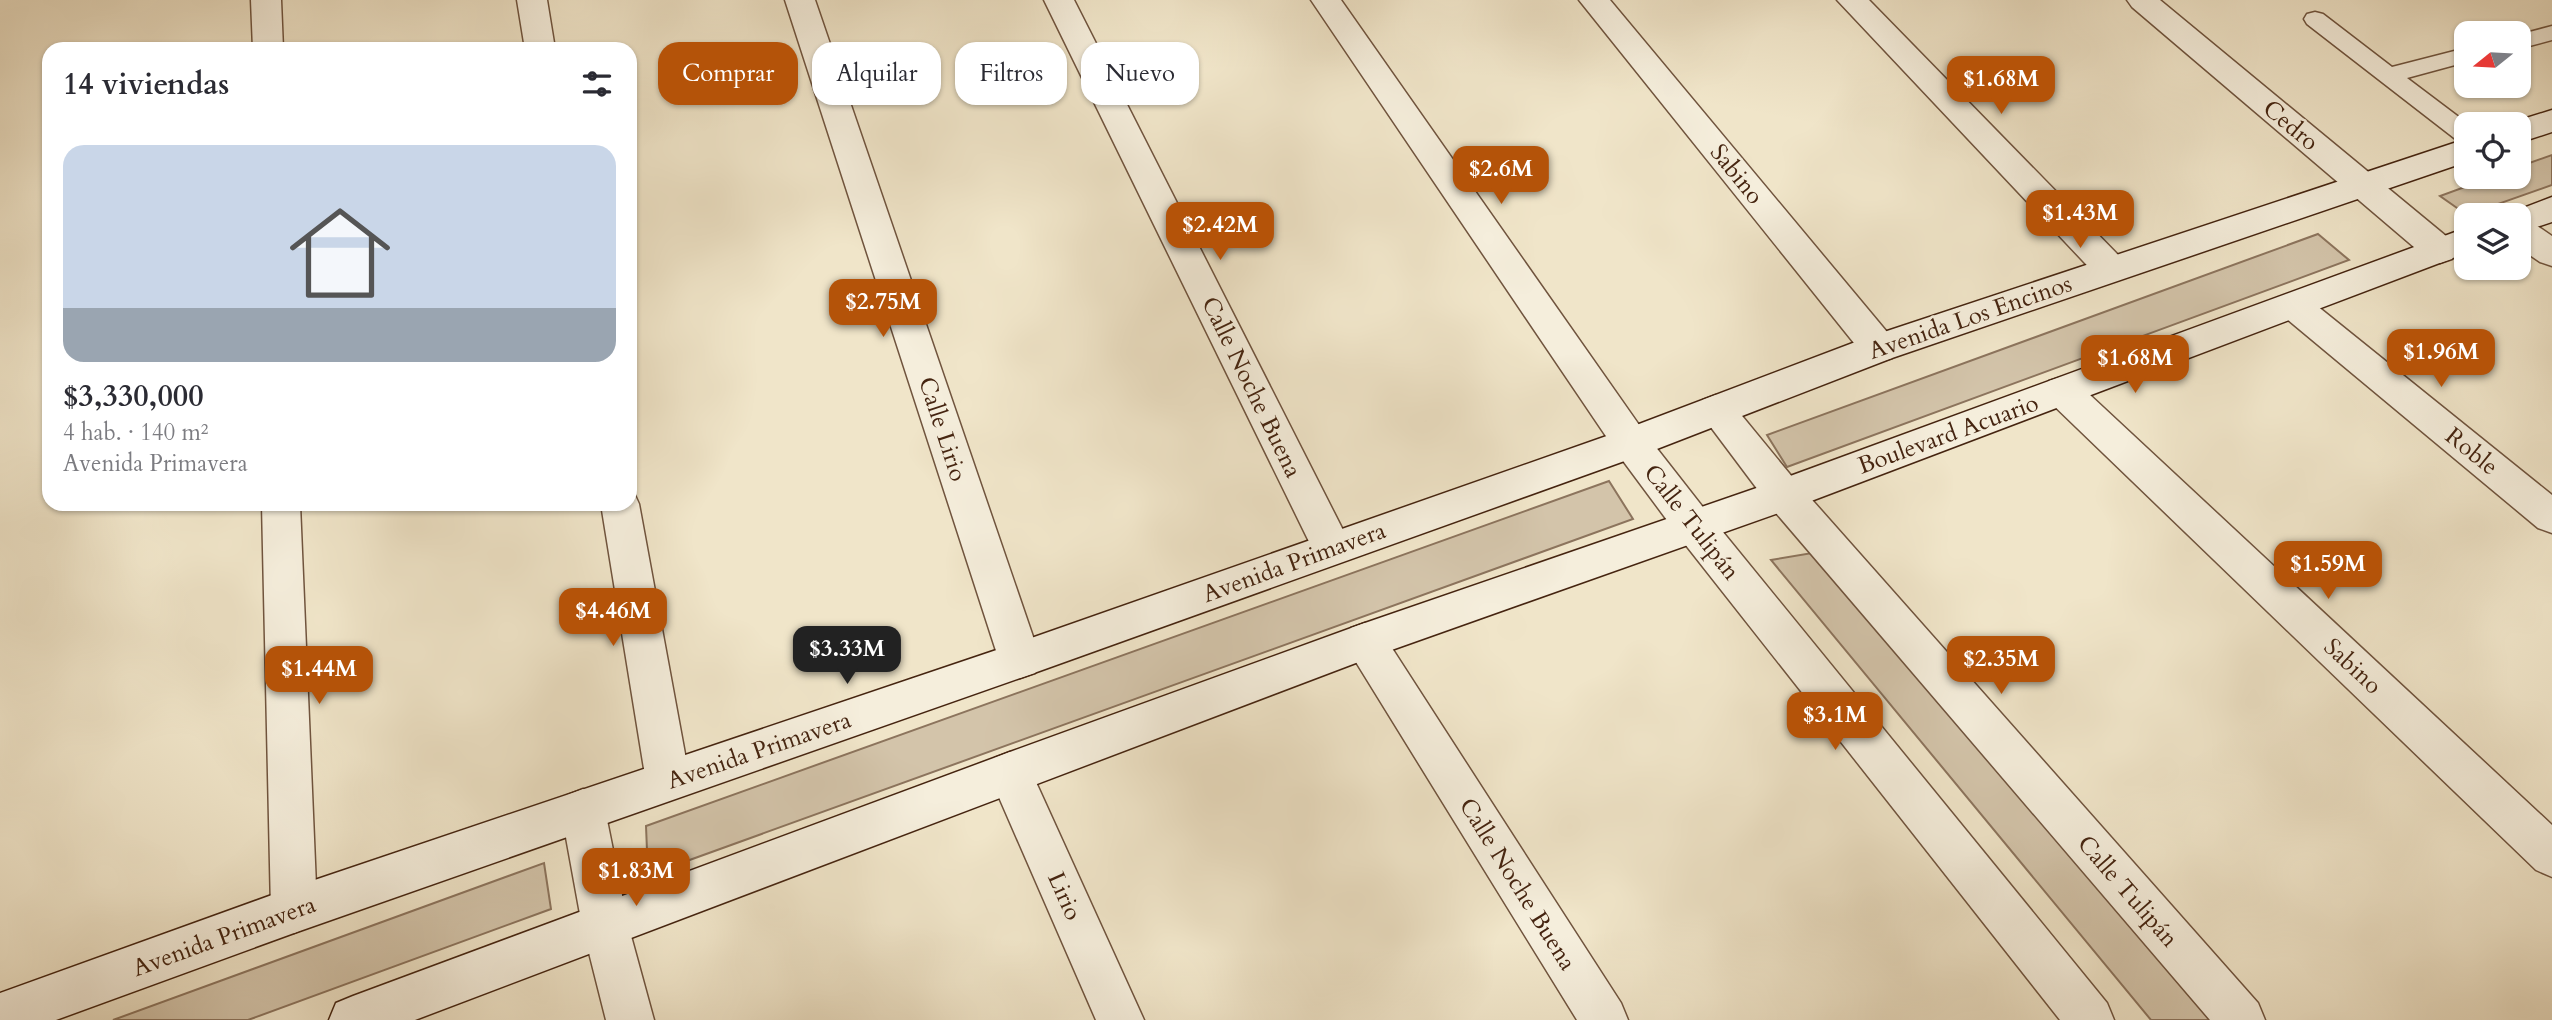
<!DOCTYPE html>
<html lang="es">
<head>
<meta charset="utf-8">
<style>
	:root { --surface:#fff; --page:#f7f7f7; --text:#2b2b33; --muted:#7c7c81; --accent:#b45309 }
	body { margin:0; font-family:Cardo,serif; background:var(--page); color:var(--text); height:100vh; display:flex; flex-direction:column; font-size:26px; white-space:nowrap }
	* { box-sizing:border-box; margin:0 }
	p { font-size:23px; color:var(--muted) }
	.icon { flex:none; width:38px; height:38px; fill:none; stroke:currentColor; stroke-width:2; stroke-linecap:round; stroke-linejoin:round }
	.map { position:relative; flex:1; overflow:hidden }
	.details { position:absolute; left:42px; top:42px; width:595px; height:469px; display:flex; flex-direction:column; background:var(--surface); border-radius:21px; box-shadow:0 2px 5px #0004 }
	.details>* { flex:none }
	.guide { position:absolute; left:658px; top:42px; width:665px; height:63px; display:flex; gap:14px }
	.needle { width:46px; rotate:252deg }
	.tools { position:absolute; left:2454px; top:21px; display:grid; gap:14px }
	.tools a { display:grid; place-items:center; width:77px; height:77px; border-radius:14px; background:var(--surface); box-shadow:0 2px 5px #0004; font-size:35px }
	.price { position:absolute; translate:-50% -60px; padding:0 16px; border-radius:14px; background:var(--accent); color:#fff; font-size:23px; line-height:46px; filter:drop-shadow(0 2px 4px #0008) }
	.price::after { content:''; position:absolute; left:50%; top:42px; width:21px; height:16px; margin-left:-10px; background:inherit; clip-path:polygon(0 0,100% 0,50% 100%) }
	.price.active { background:#222; color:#fff }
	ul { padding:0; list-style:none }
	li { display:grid; align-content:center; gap:14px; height:371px; padding:0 21px }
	li span { display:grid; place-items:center; height:217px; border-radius:21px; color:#555 }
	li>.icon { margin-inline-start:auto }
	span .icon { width:126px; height:126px; fill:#fffc; stroke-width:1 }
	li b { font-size:30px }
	h2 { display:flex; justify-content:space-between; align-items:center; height:84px; padding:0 21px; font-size:30px }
	.pill { padding:0 24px; border-radius:21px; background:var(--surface); box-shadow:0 2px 5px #0004; font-size:24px; line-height:63px }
	.pill.active { background:var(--accent); color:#fff }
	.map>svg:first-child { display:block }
</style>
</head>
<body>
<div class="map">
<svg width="2552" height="1020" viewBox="0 0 2552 1020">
	<rect width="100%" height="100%" fill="#f0e5c9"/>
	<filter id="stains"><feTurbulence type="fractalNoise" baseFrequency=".00286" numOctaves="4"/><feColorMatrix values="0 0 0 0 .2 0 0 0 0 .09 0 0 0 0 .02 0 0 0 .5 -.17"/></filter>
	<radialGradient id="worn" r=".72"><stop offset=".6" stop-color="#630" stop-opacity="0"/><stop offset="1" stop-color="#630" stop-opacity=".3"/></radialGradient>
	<path fill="#d3c4aa" stroke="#8c745d" stroke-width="2" d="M2552,155V185L2467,215L2440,196L2492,177H2518V167Z
		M2318,234L2349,260L1787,467L1767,435Z
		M1609,481L1633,519L648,875L646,826Z
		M1818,552L2211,1020H2151L1771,560Z
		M544,863L551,909L248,1020H113Z"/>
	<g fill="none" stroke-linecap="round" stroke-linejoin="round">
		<g stroke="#70543e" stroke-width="3">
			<path id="lane" d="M2315,12L2323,14L2392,67L2466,48V62L2407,78L2468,124L2466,143L2458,141L2307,24L2304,19L2307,14Z
				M2552,26V40L2518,49V35Z"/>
		</g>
		<g stroke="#70543e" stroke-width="3">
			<path id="street" d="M251,0H281L283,49H253Z
				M517,0H547L555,49H525Z
				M785,0H815L1041,660L1035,673L1020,678L1005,673L999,660Z
				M1044,0H1074L1346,536L1352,548L1346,560L1332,565L1318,560Z
				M1311,0H1341L1644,432L1709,515L2107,1003L2114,1020H2060L1681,539L1618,454Z
				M1579,0H1610L1892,338L1897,348L1892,358L1879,362L1866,358Z
				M1837,0H1869L2123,260L2128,269L2123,278L2111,282L2099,278Z
				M2127,0H2160L2452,241L2457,250L2452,259L2440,263L2428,259L2132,7Z
				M2518,218L2530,221L2552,236V266L2540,262L2518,247Z
				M2294,293L2306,297L2552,495V533L2538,528L2282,315L2277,306L2282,297Z
				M2062,377L2075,381L2552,825V877L2536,870L2049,401L2044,391L2049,381Z
				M1716,395L1729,400L1798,484L2258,1003L2265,1020H2210L1770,506L1698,410L1703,400Z
				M630,491L634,493L639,504L690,781L683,795L668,801L653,795L646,781L601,504H630Z
				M262,504H300L317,910L310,926L294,933L278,926L271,910Z
				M1365,623L1379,628L1621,1003L1628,1020H1577L1351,654L1345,641L1351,628Z
				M1010,752L1025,758L1144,1020H1096L988,772L995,758Z
				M583,789L598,795L605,810L628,925L654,1020H606L582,925L561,810L568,795Z"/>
		</g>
		<g stroke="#452410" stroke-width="3">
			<path id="secondary" d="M2552,110V132L2518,143V124H2507Z
				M2466,139V162L1892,358L1644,454L1020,678L294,933L56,1020H0V993L294,887L1020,642L1618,432L1866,338Z
				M2552,197V222L2518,233V215H2505Z
				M2466,228V253L1798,506L1369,658L415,1020H329L336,1003L353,996L1010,752L1365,623L1771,483Z"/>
		</g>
		<use href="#lane" fill="#f5eedc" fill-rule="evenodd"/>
		<use href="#street" fill="#f5eedc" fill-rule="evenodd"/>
		<use href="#secondary" fill="#f5eedc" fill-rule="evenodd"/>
	</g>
	<g text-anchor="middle" stroke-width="5" stroke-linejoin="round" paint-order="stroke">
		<g font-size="24" fill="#452410" stroke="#f5eedc">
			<text transform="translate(2291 125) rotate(40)" y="8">Cedro</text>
			<text transform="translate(1737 174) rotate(51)" y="8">Sabino</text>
			<text transform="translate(1970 317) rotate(-19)" y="8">Avenida Los Encinos</text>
			<text transform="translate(1252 387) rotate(64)" y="8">Calle Noche Buena</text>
			<text transform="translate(943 429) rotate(72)" y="8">Calle Lirio</text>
			<text transform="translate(1948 434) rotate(-20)" y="8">Boulevard Acuario</text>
			<text transform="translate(2472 451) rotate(39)" y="8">Roble</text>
			<text transform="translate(1692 522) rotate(52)" y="8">Calle Tulipán</text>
			<text transform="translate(1294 562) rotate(-20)" y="8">Avenida Primavera</text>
			<text transform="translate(2353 666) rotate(43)" y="8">Sabino</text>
			<text transform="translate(759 750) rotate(-19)" y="8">Avenida Primavera</text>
			<text transform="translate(1518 884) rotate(58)" y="8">Calle Noche Buena</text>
			<text transform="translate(2128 891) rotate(49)" y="8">Calle Tulipán</text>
			<text transform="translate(1065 896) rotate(66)" y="8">Lirio</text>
			<text transform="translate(224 936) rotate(-20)" y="8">Avenida Primavera</text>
		</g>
	</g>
	<rect width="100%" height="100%" filter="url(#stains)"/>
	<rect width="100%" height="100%" fill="url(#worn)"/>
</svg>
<div class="tools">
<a><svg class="needle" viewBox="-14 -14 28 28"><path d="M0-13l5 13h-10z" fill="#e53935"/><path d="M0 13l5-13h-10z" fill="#7c7c81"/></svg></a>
<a><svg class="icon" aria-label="locate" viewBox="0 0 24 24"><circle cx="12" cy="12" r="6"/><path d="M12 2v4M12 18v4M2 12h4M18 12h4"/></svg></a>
<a><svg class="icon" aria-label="layers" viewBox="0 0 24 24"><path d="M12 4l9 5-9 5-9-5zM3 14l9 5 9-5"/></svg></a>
</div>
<b class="price" style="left:2001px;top:116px">$1.68M</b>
<b class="price" style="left:1501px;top:206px">$2.6M</b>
<b class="price" style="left:2080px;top:250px">$1.43M</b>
<b class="price" style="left:1220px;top:262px">$2.42M</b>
<b class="price" style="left:883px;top:339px">$2.75M</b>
<b class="price" style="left:2441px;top:389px">$1.96M</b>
<b class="price" style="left:2135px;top:395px">$1.68M</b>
<b class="price" style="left:2328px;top:601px">$1.59M</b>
<b class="price" style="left:613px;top:648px">$4.46M</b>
<b class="price active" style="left:847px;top:686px">$3.33M</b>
<b class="price" style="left:2001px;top:696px">$2.35M</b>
<b class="price" style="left:319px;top:706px">$1.44M</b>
<b class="price" style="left:1835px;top:752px">$3.1M</b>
<b class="price" style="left:636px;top:908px">$1.83M</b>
<div class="guide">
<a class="pill active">Comprar</a>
<a class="pill">Alquilar</a>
<a class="pill">Filtros</a>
<a class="pill">Nuevo</a>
</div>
<section class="details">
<h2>14 viviendas<svg class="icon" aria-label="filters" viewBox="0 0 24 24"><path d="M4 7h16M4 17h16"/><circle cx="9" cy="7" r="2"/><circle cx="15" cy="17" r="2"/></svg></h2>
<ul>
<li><span style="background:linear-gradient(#c9d6e8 75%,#9aa5b1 0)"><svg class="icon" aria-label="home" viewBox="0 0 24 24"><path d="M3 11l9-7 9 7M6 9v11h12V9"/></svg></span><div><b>$3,330,000</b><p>4 hab. · 140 m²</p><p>Avenida Primavera</p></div></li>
</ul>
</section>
</div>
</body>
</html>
